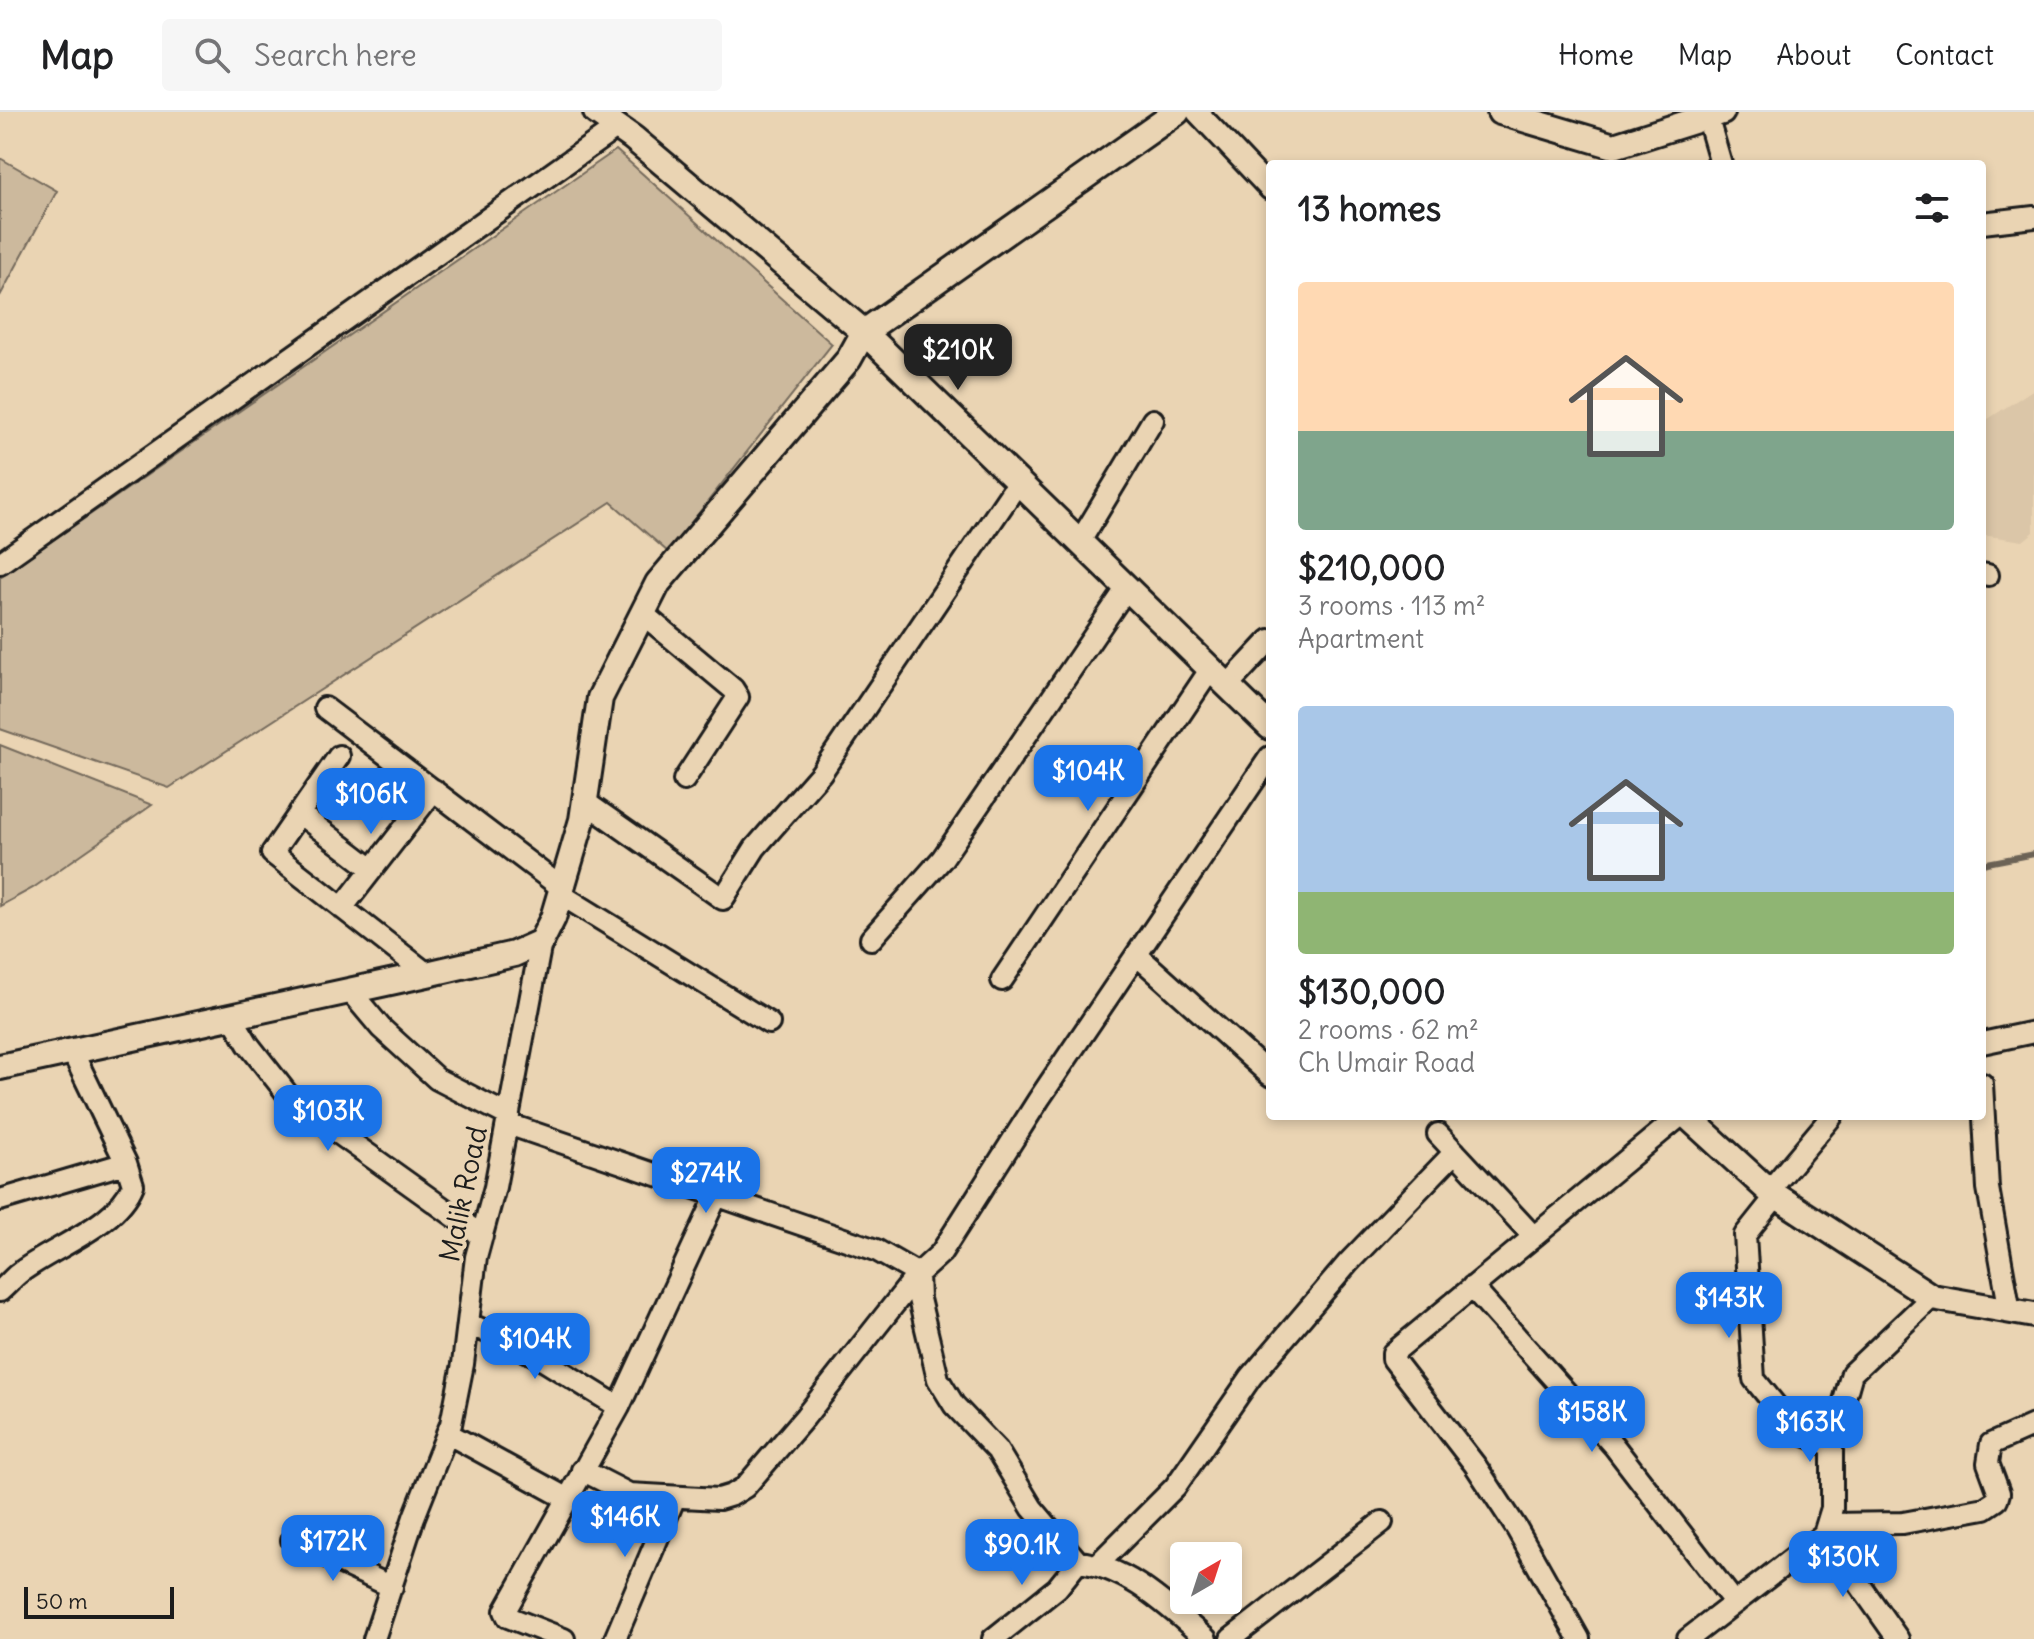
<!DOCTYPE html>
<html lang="en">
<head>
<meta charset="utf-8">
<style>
	:root { --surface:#fff; --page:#f6f6f6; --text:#202124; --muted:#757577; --line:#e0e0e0; --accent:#1a73e8 }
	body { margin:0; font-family:Delius,sans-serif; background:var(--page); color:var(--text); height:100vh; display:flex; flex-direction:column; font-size:30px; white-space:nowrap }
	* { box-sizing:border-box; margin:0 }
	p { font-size:26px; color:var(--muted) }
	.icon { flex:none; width:44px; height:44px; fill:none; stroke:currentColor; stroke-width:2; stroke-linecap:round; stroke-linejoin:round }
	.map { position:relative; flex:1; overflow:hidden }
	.panel { position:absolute; left:1266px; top:48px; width:720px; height:960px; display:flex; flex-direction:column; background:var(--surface); border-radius:8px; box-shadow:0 4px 12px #0003 }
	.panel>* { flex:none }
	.needle { width:52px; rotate:39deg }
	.fabs { position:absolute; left:1170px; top:1430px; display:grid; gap:16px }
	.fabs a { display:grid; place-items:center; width:72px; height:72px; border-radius:8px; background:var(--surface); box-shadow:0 4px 12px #0003; font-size:40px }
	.scale { position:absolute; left:24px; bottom:20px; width:150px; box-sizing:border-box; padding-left:8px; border:4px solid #1c1c1c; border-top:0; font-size:22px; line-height:28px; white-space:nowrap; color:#1c1c1c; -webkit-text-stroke:6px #ead4b3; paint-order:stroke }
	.price { position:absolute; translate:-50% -68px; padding:0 18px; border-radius:16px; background:var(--accent); color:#fff; font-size:26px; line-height:52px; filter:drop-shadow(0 2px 4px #0008) }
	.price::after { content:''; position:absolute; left:50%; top:48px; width:24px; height:18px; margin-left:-12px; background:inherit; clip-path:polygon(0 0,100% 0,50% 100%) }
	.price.on { background:#222; color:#fff }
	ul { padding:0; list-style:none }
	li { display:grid; align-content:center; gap:16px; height:424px; padding:0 32px }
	li span { display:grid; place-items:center; height:248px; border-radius:8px; color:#555 }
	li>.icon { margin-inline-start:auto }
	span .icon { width:144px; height:144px; fill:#fffc; stroke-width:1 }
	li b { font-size:34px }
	h2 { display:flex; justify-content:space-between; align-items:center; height:96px; padding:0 32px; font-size:34px }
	header { display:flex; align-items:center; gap:48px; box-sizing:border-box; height:112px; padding:0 40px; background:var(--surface); border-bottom:2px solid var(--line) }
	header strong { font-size:38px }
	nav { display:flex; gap:44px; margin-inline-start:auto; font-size:28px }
	.search { width:560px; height:72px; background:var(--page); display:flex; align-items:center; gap:20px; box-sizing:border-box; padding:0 28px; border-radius:8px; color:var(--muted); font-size:30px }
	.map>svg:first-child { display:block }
</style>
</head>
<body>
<header>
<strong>Map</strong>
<div class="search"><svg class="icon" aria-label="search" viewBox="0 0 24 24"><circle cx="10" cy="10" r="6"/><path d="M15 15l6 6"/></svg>Search here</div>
<nav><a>Home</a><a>Map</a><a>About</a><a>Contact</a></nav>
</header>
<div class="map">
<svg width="2034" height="1527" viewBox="0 0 2034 1527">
	<rect width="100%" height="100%" fill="#ead4b3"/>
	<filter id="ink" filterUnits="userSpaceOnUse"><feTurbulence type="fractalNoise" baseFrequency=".0125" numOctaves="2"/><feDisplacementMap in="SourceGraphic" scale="16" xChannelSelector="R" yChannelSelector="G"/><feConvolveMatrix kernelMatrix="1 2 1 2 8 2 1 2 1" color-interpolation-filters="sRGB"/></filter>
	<g filter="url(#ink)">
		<path fill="#dbc6a8" d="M2034,277V420L2023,429L1982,423V311Z"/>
		<path fill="#ccb99d" stroke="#746a5c" stroke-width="2" d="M616,38L832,232L668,440L611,390L169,676L0,617V465Z
			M0,46L57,79L0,184Z
			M0,633L152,693L33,776L0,794Z"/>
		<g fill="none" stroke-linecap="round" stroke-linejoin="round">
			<path stroke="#6c6357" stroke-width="6" d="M1982,752L2034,742"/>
			<g stroke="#1c1c1c" stroke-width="26">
				<path id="minor" d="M1197,0L1270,77
					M1706,0L1721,52
					M1982,111L2034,105
					M1079,431L1153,308
					M0,451L616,16
					M1982,462L1988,463
					M643,502L733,577L738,585L684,668
					M1227,574L1270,528
					M325,596L562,776
					M339,644L272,741L427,862
					M585,690L723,787L755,736L821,661L1017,372
					M299,701L372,757
					M560,782L769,911
					M342,796L434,678
					M871,827L942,747L1126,477
					M1138,844L1270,963
					M1002,868L1210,558
					M350,879L381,916L437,967L509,1004
					M232,905L248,932L292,988L482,1124
					M1982,931L2034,920
					M1982,972L1988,1076L2010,1200
					M508,1012L876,1138L918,1162
					M1438,1022L1533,1124
					M1769,1079L1832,1004
					M1776,1084L1745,1123L1754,1267L1797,1320L1832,1334
					M0,1088L126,1051L72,939
					M918,1162L919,1187L938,1267L954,1293L997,1338L1032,1396L1078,1450C1129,1455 1168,1495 1206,1527
					M1472,1175L1614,1334L1735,1491
					M0,1179C6,1174 12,1167 18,1162C52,1135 116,1115 133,1073L126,1051
					M468,1211L535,1243L619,1295
					M447,1321L566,1386
					M582,1358L629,1382L719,1387L732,1383L745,1375L805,1305L918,1162L941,1141L1039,987L1270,645
					M1828,1412L1903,1411L1985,1396L1997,1388L1999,1381L1988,1351L1991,1332L2034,1313
					M1824,1422L1898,1527
					M292,1428L392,1475
					M1098,1452L1175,1375L1251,1265L1348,1151L1455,1040
					M374,1527L414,1405L451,1312L463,1252L476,1145L495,1075L541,830
					M564,1527L508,1505L505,1499L619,1295L717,1083
					M615,1527L675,1385
					M993,1527L1057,1476L1078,1450
					M1231,1527L1382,1410
					M1579,1527L1517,1417L1475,1353L1393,1247V1241L1680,1004
					M1688,1527L1824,1422L1832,1396V1331L1852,1261L1932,1185"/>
			</g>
			<g stroke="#1c1c1c" stroke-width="30">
				<path id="tertiary" d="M596,0L633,26L864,220L1270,615
					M1500,0L1614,34L1722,0
					M0,955L427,862L514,842L541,830L553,806L582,708L600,586L658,471L849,247L864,220L1177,0
					M1687,1004L1769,1079L1932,1185L2034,1203"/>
			</g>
			<use href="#minor" stroke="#ead4b3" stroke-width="20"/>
			<use href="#tertiary" stroke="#ead4b3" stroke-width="24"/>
		</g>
	</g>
	<g text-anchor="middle" stroke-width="8" stroke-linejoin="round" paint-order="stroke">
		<g font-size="28" fill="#1c1c1c" stroke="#ead4b3">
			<text transform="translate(463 1082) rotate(-78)" y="10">Malik Road</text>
		</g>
	</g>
</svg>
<div class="fabs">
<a><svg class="needle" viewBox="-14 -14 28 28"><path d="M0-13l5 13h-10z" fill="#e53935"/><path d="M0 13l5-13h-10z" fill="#757577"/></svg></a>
</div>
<div class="scale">50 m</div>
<b class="price on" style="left:958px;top:280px">$210K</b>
<b class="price" style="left:1088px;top:701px">$104K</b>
<b class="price" style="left:371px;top:724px">$106K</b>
<b class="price" style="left:328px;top:1041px">$103K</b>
<b class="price" style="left:706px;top:1103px">$274K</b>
<b class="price" style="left:1729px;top:1228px">$143K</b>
<b class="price" style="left:535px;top:1269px">$104K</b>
<b class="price" style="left:1592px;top:1342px">$158K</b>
<b class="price" style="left:1810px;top:1352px">$163K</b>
<b class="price" style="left:625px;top:1447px">$146K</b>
<b class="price" style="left:333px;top:1471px">$172K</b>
<b class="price" style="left:1022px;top:1475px">$90.1K</b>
<b class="price" style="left:1843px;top:1487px">$130K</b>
<section class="panel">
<h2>13 homes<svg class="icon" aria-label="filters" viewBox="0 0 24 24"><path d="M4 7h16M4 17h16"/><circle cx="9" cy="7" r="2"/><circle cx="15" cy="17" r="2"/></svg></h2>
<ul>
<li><span style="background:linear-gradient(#ffd9b3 60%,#7fa58c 0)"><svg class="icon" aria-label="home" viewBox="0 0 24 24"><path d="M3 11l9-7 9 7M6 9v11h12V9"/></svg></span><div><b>$210,000</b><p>3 rooms · 113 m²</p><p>Apartment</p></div></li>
<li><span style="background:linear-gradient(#a9c7e8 75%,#8fb573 0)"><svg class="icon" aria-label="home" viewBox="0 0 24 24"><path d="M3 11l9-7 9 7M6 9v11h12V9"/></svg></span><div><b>$130,000</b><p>2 rooms · 62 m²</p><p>Ch Umair Road</p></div></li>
</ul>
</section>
</div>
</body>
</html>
